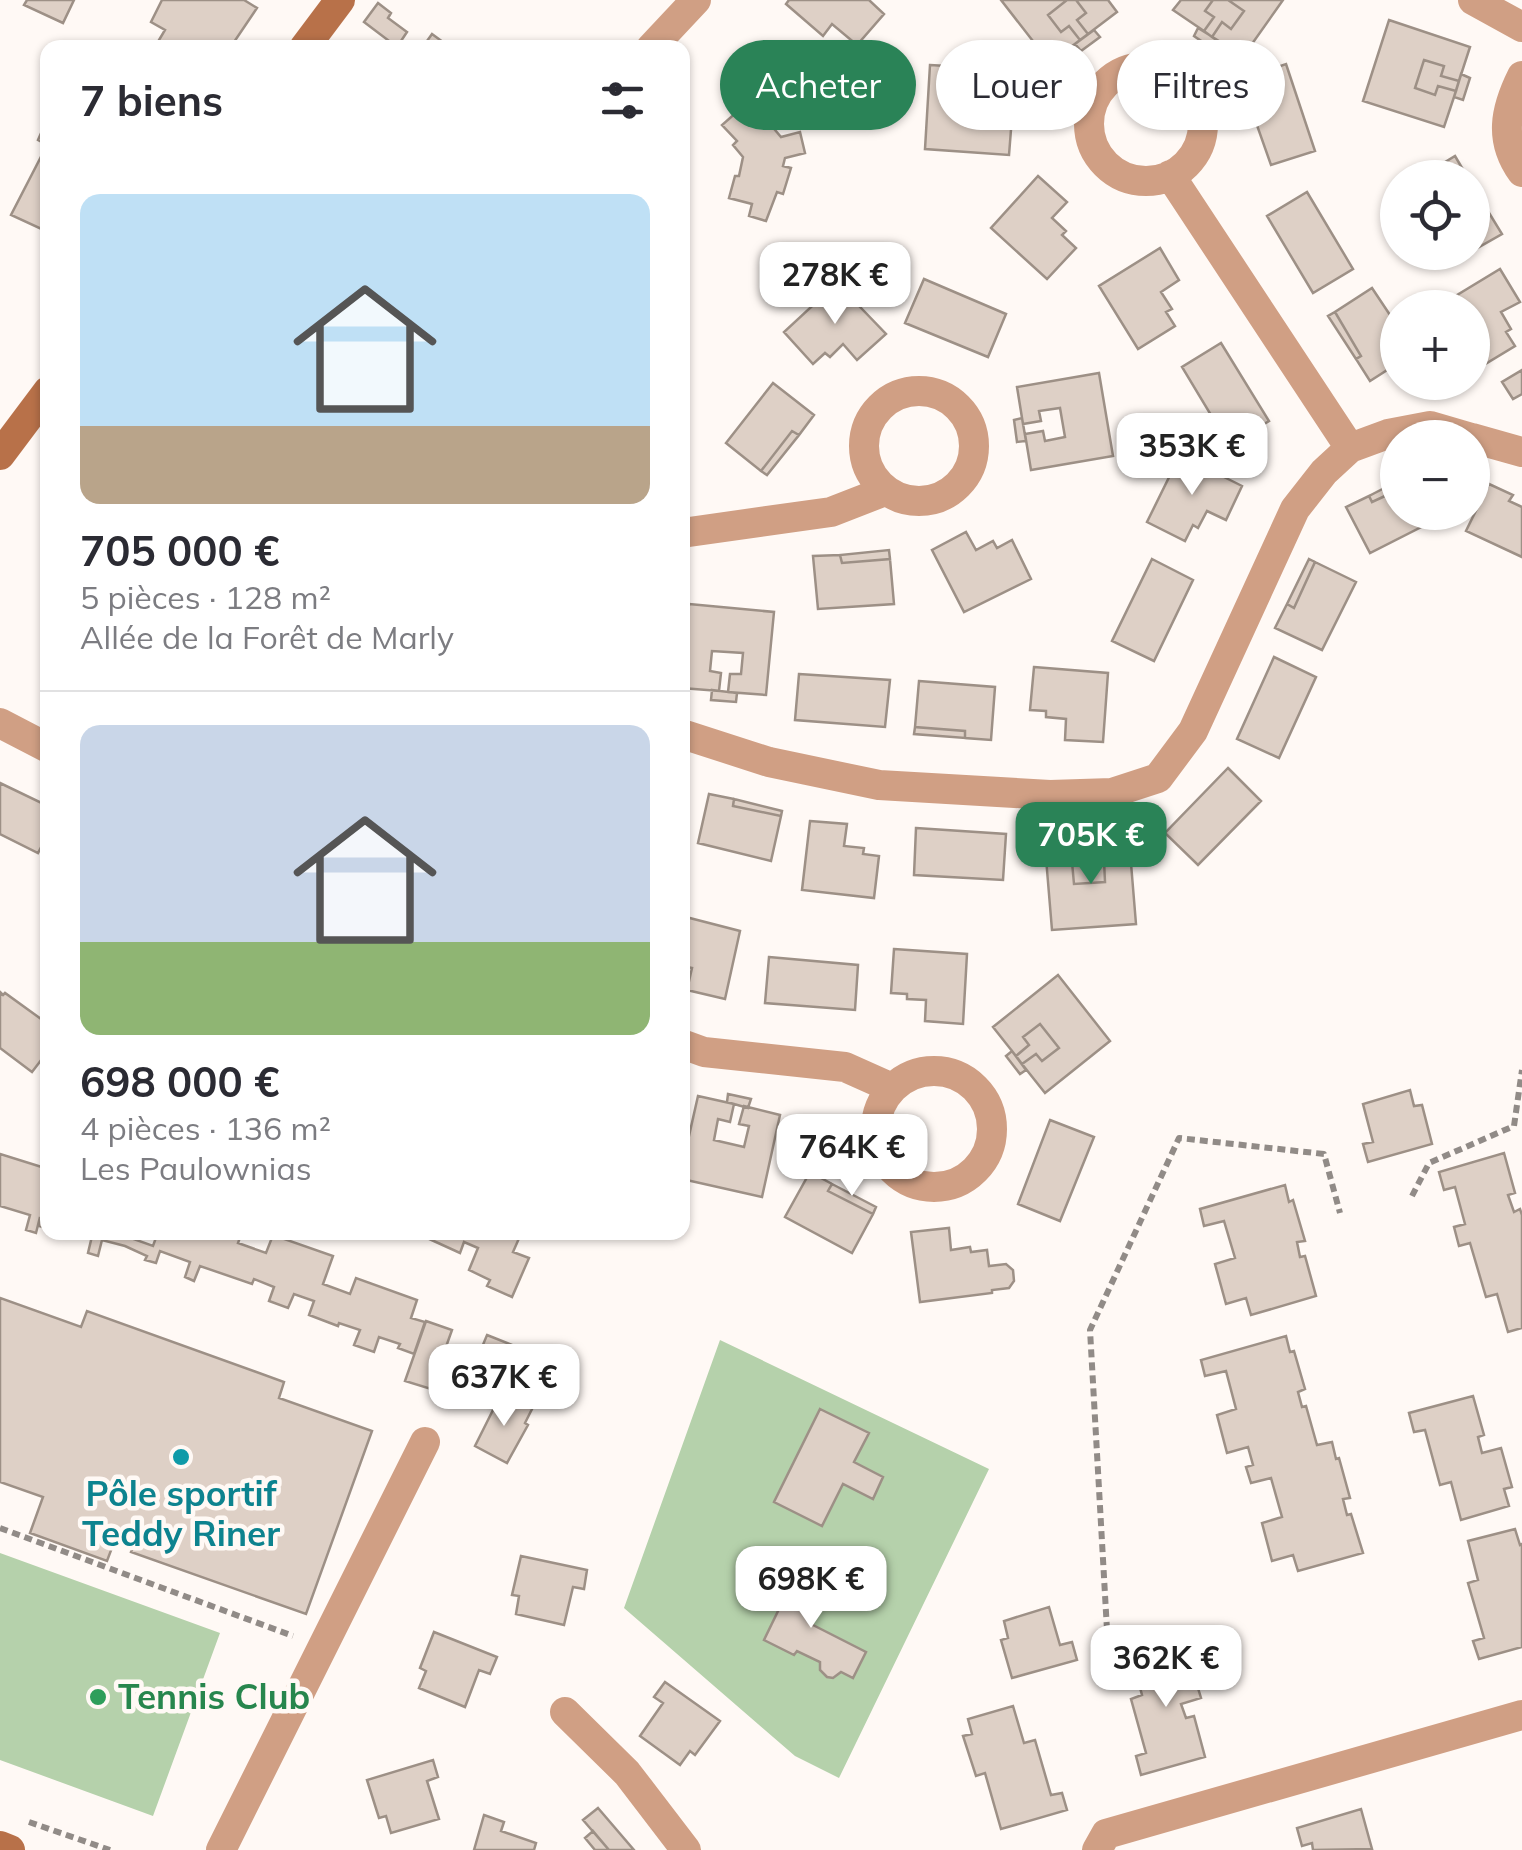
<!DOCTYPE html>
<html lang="fr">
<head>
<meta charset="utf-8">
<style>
	:root { --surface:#fff; --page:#f7f7f7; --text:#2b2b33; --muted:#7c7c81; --line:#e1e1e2; --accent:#2a8357 }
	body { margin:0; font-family:Mulish,sans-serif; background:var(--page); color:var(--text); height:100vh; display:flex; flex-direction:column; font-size:38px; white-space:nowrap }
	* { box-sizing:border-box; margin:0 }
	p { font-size:32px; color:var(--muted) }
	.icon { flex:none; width:55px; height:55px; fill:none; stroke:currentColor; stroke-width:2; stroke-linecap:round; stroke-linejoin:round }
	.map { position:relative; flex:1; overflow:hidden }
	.drawer { position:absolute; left:40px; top:40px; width:650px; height:1200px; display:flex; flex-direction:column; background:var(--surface); border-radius:20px; box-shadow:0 2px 8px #0004 }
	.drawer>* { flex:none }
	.banner { position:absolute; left:720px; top:40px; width:650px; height:90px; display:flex; gap:20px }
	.controls { position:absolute; left:1380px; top:160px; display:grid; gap:20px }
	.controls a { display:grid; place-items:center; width:110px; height:110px; border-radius:50%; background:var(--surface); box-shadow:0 2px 8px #0004; font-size:50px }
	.price { position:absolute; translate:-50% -85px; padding:0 22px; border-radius:20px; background:#fff; color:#222; font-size:32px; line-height:65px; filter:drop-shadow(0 2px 5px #0008) }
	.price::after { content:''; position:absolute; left:50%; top:60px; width:30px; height:22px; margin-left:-15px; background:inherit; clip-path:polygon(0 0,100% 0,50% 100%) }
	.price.on { background:var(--accent); color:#fff }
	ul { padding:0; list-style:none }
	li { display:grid; align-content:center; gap:20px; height:530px; padding:0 40px }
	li+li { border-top:2px solid var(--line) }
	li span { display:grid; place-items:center; height:310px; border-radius:20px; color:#555 }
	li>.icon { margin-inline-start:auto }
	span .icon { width:180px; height:180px; fill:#fffc; stroke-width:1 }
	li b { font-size:42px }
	h2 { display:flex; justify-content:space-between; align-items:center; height:120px; padding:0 40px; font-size:42px }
	.chip { padding:0 35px; border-radius:45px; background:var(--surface); box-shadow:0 2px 8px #0004; font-size:35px; line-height:90px }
	.chip.on { background:var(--accent); color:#fff }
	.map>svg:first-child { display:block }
</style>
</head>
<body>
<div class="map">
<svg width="1522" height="1850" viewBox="0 0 1522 1850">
	<rect width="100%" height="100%" fill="#fff9f5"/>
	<path fill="#b5d1ab" d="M720,1340L989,1469L839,1778L795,1756L624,1608Z
		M0,1553L220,1633L153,1816L0,1760Z"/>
	<path fill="#ded0c6" stroke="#9d9086" stroke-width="2.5" d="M27,0H74L63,23L24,5Z
		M162,0H244L257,8L230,48H200L194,44L192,48H174L159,40L165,30L151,22Z
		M789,0H869L884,14L857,45L832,24L823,36L786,4Z
		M1001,0H1067L1048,15L1061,32L1069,26L1080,40L1050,63Z
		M1067,0H1076L1086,13L1077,20L1088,34L1080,40L1069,26L1061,32L1048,15Z
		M1076,0H1108L1117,12L1088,34L1077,20L1086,13Z
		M1181,0H1213L1205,11L1214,17L1204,31L1173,10Z
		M1213,0H1228L1244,11L1231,29L1222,22L1212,37L1204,31L1214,17L1205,11Z
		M1228,0H1283L1242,58L1212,37L1222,22L1231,29L1244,11Z
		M378,3L391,13L388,18L407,32L397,47L364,22Z
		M1389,20L1470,47L1459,81L1441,76L1444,66L1424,60L1415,88L1435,95L1438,86L1456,91L1444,127L1363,101Z
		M1198,28L1219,41L1213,49L1194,36Z
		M1094,30L1100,37L1081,51L1075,44Z
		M432,34L451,48H422Z
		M1424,60L1444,66L1441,76L1459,81L1456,91L1438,86L1435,95L1415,88Z
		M1286,64L1315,151L1271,165L1241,80Z
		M930,65L1015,70L1012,108H994L995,97L973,95L971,126L993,127V117H1012L1009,155L925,149Z
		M1461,74L1470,78L1463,100L1454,97Z
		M973,95L995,97L994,108H1012V117H993V127L971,126Z
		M1012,101H1021L1019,125H1011Z
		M747,103L763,121L765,118L781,137L800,132L805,153L785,158L783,166L791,168L783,194L777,192L766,221L749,216L752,204L729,198L735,176H739L743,157L733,145L737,141L722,125Z
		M46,122L48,123V232L11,215L47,145L38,140Z
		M1455,156L1468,178H1419Z
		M1038,176L1067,202L1052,218L1066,231L1062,235L1076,248L1047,279L991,228Z
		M1472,185L1502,234L1472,251Z
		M1307,192L1353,269L1313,293L1267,216Z
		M1160,248L1179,280L1161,292L1172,309L1166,312L1175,326L1138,349L1099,286Z
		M1500,269L1520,302L1501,312L1511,329L1506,332L1515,346L1477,369L1472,362V308L1439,306Z
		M924,279L1006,314L988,357L905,323Z
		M837,283L886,334L857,360L843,344L830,357L825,353L813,364L784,332Z
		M1372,288L1398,327V363L1370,381L1356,359L1361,356L1335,312Z
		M1335,312L1361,356L1356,359L1328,316Z
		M1221,343L1269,421L1229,445L1182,367Z
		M1522,370V394L1513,399L1502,382Z
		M1099,373L1113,456L1031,470L1025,434L1043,431L1045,441L1065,437L1060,408L1039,411L1041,421L1023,424L1017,387Z
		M773,383L814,415L799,435L792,431L761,471L726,443Z
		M1022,418L1026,441L1017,442L1014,420Z
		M792,431L799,435L767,475L761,471Z
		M1180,455L1242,486L1226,520L1207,511L1198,528L1193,525L1185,541L1147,522Z
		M1398,481V490L1372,502L1369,496Z
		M1489,484L1513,495L1509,501L1522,507V557L1466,531Z
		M1398,490V512H1433L1437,519L1370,553L1346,507L1369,496L1372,502Z
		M966,532L976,550L993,541L997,548L1012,540L1031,579L964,612L932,550Z
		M889,550L890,559L842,563L840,555Z
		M840,555L842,563L890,559L894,604L818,609L813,556Z
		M1152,559L1193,580L1154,661L1112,641Z
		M1309,559L1315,562L1294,608L1287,604Z
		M1315,562L1356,582L1322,650L1275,628L1287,604L1294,608Z
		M689,604L774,612L766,695L728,692L730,674H741L743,653L712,651L710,671L721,673L719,691L682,688Z
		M1274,657L1316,677L1279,758L1237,739Z
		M1034,667L1108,673L1103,742L1065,740L1066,719L1046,717V711L1030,710Z
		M799,674L890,680L885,727L795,720Z
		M919,681L995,687L991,740L965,738V731L915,727Z
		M712,690L737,693L736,702L711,700Z
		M915,727L965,731V738L914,734Z
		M1228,768L1261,801L1198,865L1165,833Z
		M0,783L48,806V834L38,853L0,834Z
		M709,794L734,799L733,806L781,816L771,861L698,843Z
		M734,799L782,811L781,816L733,806Z
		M810,821L847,824L844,846L864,848L863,854L879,856L874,898L802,890Z
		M916,828L1006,834L1003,880L914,875Z
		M1098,833L1099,842L1075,844L1074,835Z
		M1129,839L1136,924L1052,930L1045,846L1083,843L1084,861L1072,862L1074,884L1105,882L1104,860H1095L1093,842Z
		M1093,842L1095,860H1104L1105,882L1074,884L1072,862L1084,861L1083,843Z
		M682,916L740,931L725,999L687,990L692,968L682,966Z
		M894,949L967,954L963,1024L925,1021L926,1000L907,999V994L891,993Z
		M769,957L858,965L855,1010L765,1003Z
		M1058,975L1110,1041L1045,1093L1022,1064L1036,1054L1042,1061L1059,1048L1040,1024L1023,1037L1029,1045L1016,1056L993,1027Z
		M0,992L3,995L5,993L48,1024V1051L32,1072L0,1048Z
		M1040,1024L1059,1048L1042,1061L1036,1054L1022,1064L1016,1056L1029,1045L1023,1037Z
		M1012,1051L1026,1070L1020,1074L1006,1056Z
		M1410,1090L1414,1106L1422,1105L1432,1144L1368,1162L1363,1144L1373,1142L1363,1104Z
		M728,1094L751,1099L748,1108L727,1102Z
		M698,1096L734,1104L730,1122L718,1119L714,1140L744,1147L749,1126L739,1124L744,1106L780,1115L762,1197L682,1179V1167Z
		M1050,1120L1094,1137L1060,1221L1018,1204Z
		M1504,1153L1515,1193L1508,1195L1514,1212L1520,1209L1522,1215V1328L1508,1332L1497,1294L1486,1297L1470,1243L1459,1246L1454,1227L1465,1224L1455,1187L1444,1190L1439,1172Z
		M0,1154L48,1169V1229L39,1226L40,1217L36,1233L26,1230L30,1215L0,1206Z
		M810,1172L832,1184L828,1191L873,1214L852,1253L785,1217Z
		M832,1184L876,1207L873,1214L828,1191Z
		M1285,1185L1289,1202L1293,1200L1305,1241L1297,1242L1300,1257L1305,1256L1316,1296L1251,1315L1246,1298L1226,1304L1215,1264L1235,1258L1224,1221L1204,1226L1200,1209Z
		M949,1228L951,1250L970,1247L971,1252L987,1250L989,1266L1006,1264L1013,1270L1014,1281L1009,1288L992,1290V1293L920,1302L911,1232Z
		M93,1232H126L125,1236L153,1246L158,1232H242L238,1243L266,1253L273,1235L333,1256L323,1284L350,1294L356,1278L417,1300L411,1318L425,1322L414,1354L398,1348L400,1344L379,1337L374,1352L354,1345L360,1330L339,1323L338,1326L309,1315L314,1301L294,1294L288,1308L269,1301L274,1287L254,1279L252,1284L200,1266L194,1281L185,1277L190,1262L160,1251L156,1263L145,1260L147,1256L125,1246L102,1240L98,1256L88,1253Z
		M414,1232H513L520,1236L513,1252L529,1258L512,1297L487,1286L490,1280L469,1270L478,1248L464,1242L460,1253Z
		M0,1298L81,1327L87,1311L284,1382L279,1398L372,1431L306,1614L131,1552L134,1543L116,1537L107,1561L30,1533L43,1497L0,1482Z
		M426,1321L452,1330L431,1389L405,1381Z
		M487,1335L517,1347L505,1376L475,1364Z
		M1286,1336L1290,1352L1294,1351L1305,1389L1298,1392L1302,1407L1306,1406L1317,1445L1332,1442L1336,1459L1339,1458L1350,1498L1343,1499L1347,1515L1351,1514L1363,1553L1298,1571L1293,1555L1272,1561L1262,1523L1282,1517L1271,1478L1251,1483L1246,1467L1253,1465L1248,1447L1227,1453L1217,1415L1236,1409L1226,1371L1205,1376L1201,1360Z
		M505,1395L532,1409L525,1423L528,1425L507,1463L475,1446L494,1408L497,1409Z
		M1473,1396L1484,1435L1478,1437L1482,1453L1501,1448L1512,1487L1504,1489L1509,1506L1461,1520L1451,1482L1440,1485L1425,1430L1414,1432L1409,1413Z
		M820,1409L869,1433L854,1462L883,1477L873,1499L843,1484L822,1526L774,1502Z
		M1515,1529L1520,1545L1522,1544V1647L1479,1659L1473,1641L1484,1638L1468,1583L1478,1580L1468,1541Z
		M521,1556L587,1570L584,1589L573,1587L564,1625L516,1614L519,1596L512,1595Z
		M797,1572L828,1588L811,1624L866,1652L853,1678L841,1672L833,1678L827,1677L820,1670V1662L797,1651L794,1655L764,1640Z
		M1049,1607L1060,1645L1072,1642L1077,1660L1012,1678L1001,1640L1008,1638L1004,1621Z
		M434,1632L497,1657L490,1674L479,1670L465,1707L419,1688L426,1671L420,1668Z
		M1178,1645L1182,1661L1189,1659L1201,1698L1181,1704L1186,1718L1194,1716L1205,1757L1141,1775L1136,1756L1146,1753L1131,1699L1142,1695L1132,1658Z
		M665,1682L720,1721L695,1755L690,1751L680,1765L640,1736L663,1703L654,1697Z
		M1013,1706L1024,1743L1035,1740L1051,1795L1062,1793L1067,1810L1001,1829L985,1773L976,1776L963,1736L972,1734L968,1719Z
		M433,1760L438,1777L427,1781L439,1819L391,1833L386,1816L379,1818L367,1780Z
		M598,1808L634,1850H609L583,1820Z
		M1361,1809L1372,1849L1313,1850L1312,1843L1302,1846L1297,1828Z
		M484,1815L504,1822L501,1831L536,1843L534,1850H474Z
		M593,1831L609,1850H595L585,1838Z"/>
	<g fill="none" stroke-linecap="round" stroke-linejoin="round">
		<path stroke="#918b87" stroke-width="6" stroke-dasharray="8 5" stroke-linecap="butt" d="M1412,1196L1429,1163L1514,1126L1522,1070
			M0,1528L293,1636
			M1100,1655L1107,1630L1090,1330L1179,1138L1324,1154L1340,1213
			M29,1822L110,1850"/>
		<path stroke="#d09f84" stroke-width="30" d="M1473,0L1522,27
			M651,48L696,0
			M1089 124a57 57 0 1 1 114 0a57 57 0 1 1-114 0Z
			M1522,76C1505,110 1499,140 1522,172
			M1170,175L1350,448
			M864 446a55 55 0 1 1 110 0a55 55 0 1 1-110 0Z
			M1472,438L1522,452
			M682,533L831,512L885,491
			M0,723L48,748
			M682,734L769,762L879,785L1050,795L1112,793L1158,778L1193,731L1295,509L1324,472L1350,448L1388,434L1430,426L1471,438
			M682,1044L704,1052L845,1067L892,1088
			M876 1129a58 58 0 1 1 116 0a58 58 0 1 1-116 0Z
			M565,1712L627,1773L686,1850
			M221,1850L425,1442
			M1097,1850L1106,1834L1522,1715"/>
		<path stroke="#b87149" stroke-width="30" d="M304,48L340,0
			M0,455L48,391
			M0,1846L10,1850"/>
	</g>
	<circle fill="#0f9aa8" stroke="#fff9f5" stroke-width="4" cx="181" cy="1457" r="10"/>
	<circle fill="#2e9e5b" stroke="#fff9f5" stroke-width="4" cx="98" cy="1697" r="10"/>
	<g text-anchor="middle" stroke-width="9" stroke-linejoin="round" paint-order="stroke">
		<g font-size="35" font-weight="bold" fill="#0d838f" stroke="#fff9f5">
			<text x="181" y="1506">Pôle sportif<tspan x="181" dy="40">Teddy Riner</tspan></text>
		</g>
		<g font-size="35" font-weight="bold" fill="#27864d" stroke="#fff9f5" text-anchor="start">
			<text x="118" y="1709">Tennis Club</text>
		</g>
	</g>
</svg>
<div class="controls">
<a><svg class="icon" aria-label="locate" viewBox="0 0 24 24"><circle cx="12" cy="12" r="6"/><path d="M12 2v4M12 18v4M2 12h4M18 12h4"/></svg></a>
<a>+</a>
<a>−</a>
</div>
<b class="price" style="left:835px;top:327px">278K €</b>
<b class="price" style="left:1192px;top:498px">353K €</b>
<b class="price on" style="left:1091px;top:887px">705K €</b>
<b class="price" style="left:852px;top:1199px">764K €</b>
<b class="price" style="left:504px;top:1429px">637K €</b>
<b class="price" style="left:811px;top:1631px">698K €</b>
<b class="price" style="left:1166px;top:1710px">362K €</b>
<div class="banner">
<a class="chip on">Acheter</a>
<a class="chip">Louer</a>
<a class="chip">Filtres</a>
</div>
<section class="drawer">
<h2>7 biens<svg class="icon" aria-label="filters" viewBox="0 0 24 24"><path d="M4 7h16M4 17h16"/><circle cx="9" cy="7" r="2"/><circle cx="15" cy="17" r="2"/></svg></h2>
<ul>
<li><span style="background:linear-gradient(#bfe0f5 75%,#b9a48a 0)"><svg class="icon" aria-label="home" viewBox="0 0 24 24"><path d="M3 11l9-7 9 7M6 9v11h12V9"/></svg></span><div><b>705 000 €</b><p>5 pièces · 128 m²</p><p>Allée de la Forêt de Marly</p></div></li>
<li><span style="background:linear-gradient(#c9d6e8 70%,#8fb573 0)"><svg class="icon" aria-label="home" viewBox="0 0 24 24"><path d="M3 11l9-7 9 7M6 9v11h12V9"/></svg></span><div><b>698 000 €</b><p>4 pièces · 136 m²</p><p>Les Paulownias</p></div></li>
</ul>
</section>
</div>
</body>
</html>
